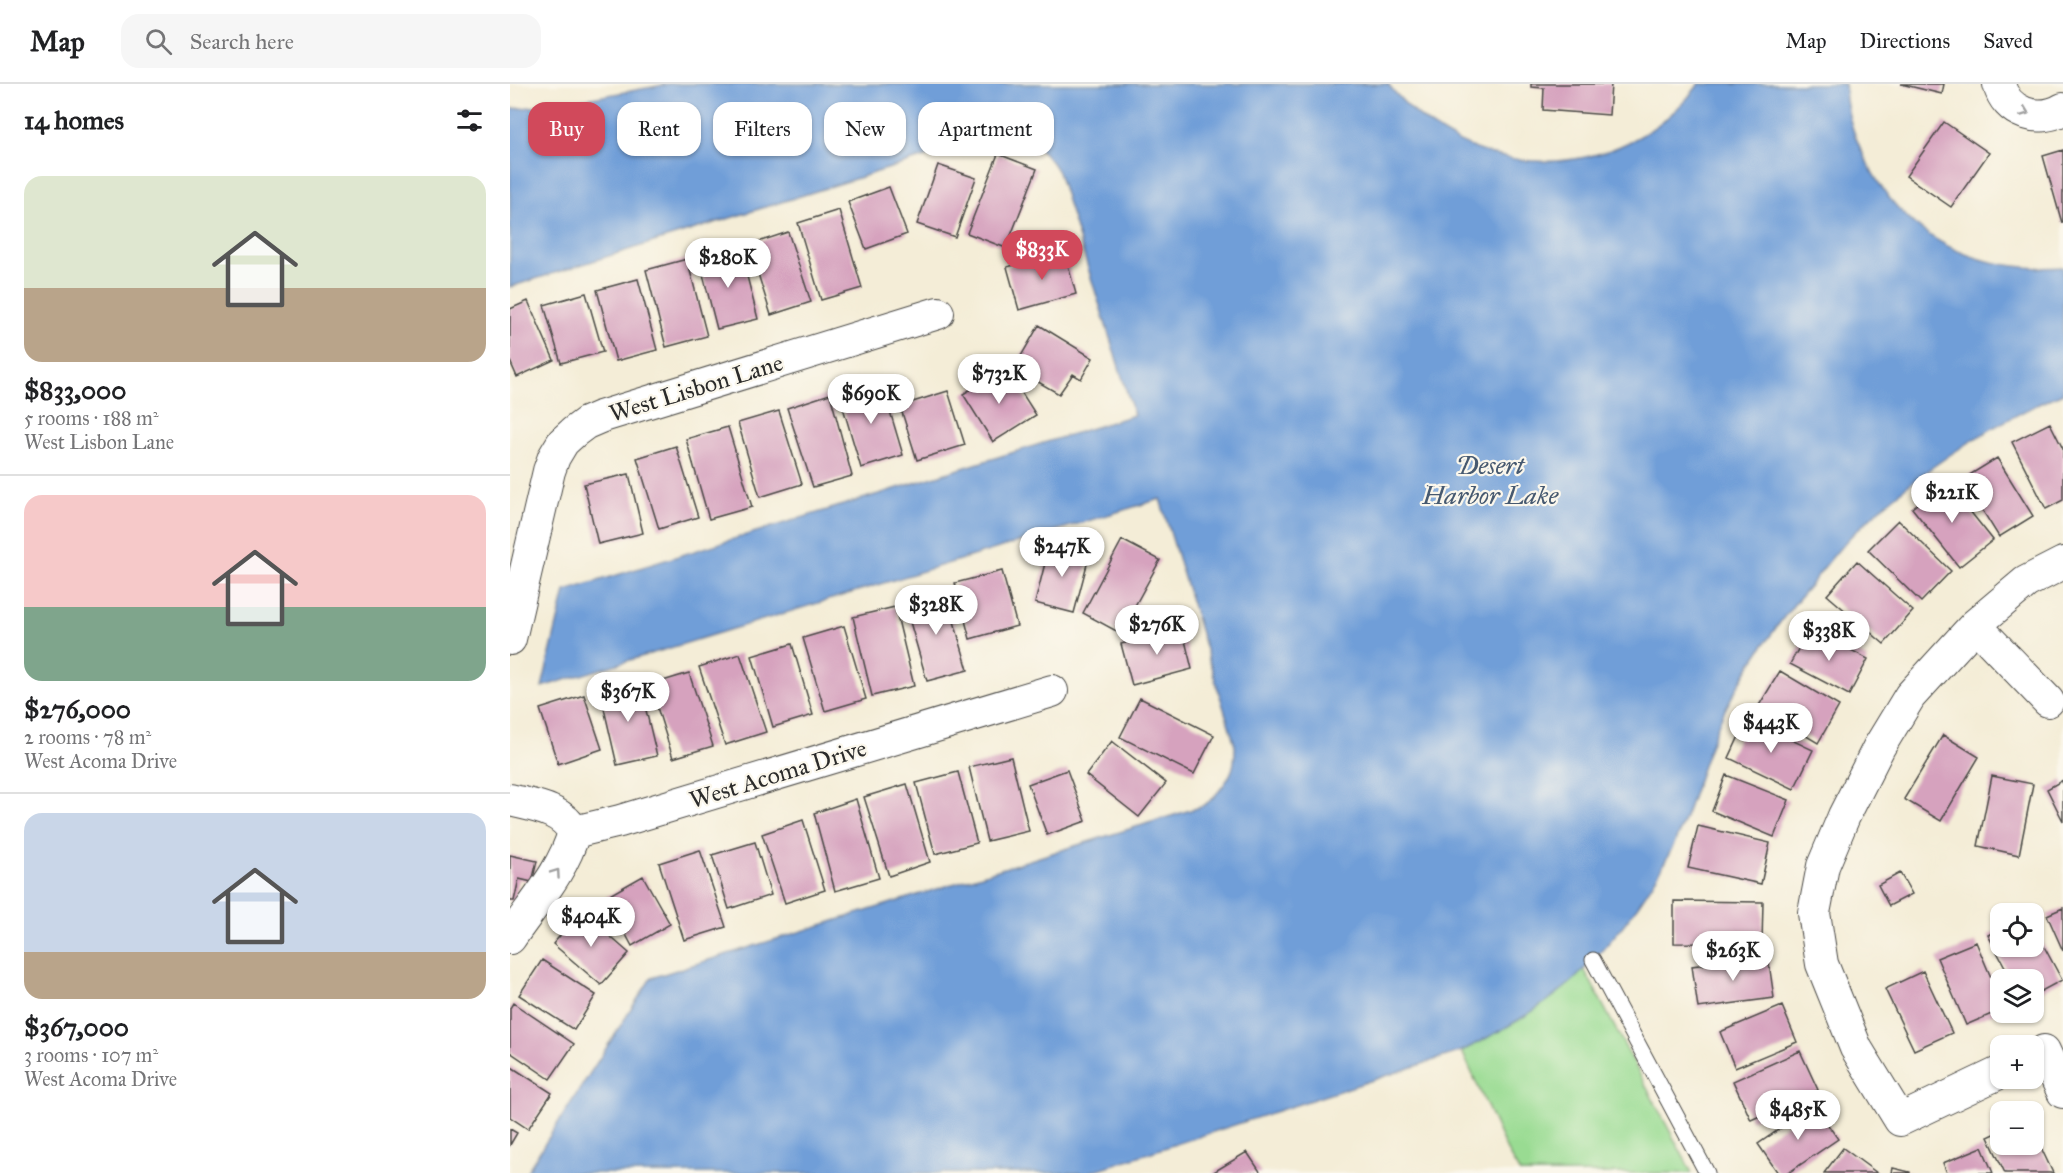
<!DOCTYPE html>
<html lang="en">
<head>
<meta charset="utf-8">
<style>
	:root { --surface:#fff; --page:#f6f6f6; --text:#202124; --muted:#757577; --line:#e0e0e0; --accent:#d1495b }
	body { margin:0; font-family:"IM FELL Great Primer",serif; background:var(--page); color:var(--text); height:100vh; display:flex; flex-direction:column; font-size:22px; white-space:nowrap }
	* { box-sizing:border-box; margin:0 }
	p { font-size:20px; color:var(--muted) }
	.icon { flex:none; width:33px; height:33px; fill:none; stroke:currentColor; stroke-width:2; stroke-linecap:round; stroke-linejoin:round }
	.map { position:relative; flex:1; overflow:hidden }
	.sheet { display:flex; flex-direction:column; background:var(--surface); width:510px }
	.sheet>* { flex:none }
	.hud { position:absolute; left:18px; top:18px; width:570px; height:54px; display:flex; gap:12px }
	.controls { position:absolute; left:1480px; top:819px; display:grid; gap:12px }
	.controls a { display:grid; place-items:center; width:54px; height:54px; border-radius:12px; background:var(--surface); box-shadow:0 2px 4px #0004; font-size:30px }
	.price { position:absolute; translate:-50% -51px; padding:0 14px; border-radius:21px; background:#fff; color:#222; font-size:20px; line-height:39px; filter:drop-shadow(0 2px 3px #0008) }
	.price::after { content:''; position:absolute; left:50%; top:36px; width:18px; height:14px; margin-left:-9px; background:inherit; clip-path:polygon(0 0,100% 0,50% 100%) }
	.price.on { background:var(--accent); color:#fff }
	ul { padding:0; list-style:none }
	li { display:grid; align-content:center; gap:12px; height:318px; padding:0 24px }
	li+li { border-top:2px solid var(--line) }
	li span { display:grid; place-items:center; height:186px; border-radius:18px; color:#555 }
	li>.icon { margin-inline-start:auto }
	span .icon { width:108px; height:108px; fill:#fffc; stroke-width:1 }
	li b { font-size:26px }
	h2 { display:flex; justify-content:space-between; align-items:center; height:72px; padding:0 24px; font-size:26px }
	.tag { padding:0 21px; border-radius:18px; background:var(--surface); box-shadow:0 2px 4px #0004; font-size:21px; line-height:54px }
	.tag.on { background:var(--accent); color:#fff }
	header { display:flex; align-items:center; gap:36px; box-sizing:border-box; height:84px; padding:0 30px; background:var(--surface); border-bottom:2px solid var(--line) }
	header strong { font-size:28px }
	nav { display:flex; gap:33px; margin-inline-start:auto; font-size:21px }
	.search { width:420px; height:54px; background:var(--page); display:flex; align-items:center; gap:15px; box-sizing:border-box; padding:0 21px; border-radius:18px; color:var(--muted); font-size:22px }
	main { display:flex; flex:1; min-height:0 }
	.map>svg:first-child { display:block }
</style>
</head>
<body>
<header>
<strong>Map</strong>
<div class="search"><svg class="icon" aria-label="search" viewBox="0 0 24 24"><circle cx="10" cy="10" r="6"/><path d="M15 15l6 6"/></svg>Search here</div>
<nav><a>Map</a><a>Directions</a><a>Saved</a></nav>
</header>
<main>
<section class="sheet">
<h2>14 homes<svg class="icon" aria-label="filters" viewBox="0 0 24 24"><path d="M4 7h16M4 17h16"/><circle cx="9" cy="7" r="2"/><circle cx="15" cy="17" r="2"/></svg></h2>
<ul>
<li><span style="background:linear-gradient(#dfe7d0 60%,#b9a48a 0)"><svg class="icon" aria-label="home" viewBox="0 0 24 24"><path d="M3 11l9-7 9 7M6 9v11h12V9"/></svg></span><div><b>$833,000</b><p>5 rooms · 188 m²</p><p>West Lisbon Lane</p></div></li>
<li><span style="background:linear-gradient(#f6c9c9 60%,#7fa58c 0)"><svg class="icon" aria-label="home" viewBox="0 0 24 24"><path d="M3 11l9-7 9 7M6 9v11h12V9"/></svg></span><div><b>$276,000</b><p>2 rooms · 78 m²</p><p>West Acoma Drive</p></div></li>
<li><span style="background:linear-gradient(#c9d6e8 75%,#b9a48a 0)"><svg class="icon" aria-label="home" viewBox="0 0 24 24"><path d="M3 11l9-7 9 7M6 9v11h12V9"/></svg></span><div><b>$367,000</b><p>3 rooms · 107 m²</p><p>West Acoma Drive</p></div></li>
</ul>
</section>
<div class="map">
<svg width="1553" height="1089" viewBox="0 0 1553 1089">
	<rect width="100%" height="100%" fill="#fbf7ec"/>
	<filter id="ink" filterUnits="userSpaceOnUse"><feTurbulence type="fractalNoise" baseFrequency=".0167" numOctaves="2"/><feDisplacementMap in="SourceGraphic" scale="12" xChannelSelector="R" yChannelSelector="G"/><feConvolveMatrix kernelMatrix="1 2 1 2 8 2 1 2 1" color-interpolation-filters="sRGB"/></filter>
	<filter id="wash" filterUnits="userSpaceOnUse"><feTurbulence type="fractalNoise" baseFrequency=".008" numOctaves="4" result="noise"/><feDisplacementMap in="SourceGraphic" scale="24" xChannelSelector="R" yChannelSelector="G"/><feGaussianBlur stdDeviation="1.35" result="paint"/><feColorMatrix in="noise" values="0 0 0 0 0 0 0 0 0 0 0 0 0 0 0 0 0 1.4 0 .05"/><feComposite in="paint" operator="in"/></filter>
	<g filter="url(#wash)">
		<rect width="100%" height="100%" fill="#f4edd7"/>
		<path fill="#99db92" stroke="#62835e" stroke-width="1.5" d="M1074,885L1182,1089H1010L999,1071L952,967C995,944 1040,921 1074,885Z"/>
		<path fill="#6f9ed8" stroke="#4d6482" stroke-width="1.5" d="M159,0H878C957,102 1111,104 1189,0H1335C1335,25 1344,52 1355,74C1393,155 1467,189 1553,183V309C1476,342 1403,391 1343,450C1328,465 1315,482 1302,499C1268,538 1237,582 1214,628C1194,670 1184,716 1165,758C1144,803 1115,843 1081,878C1073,886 1066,895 1058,901C1026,928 989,948 952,967L577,1089H16L141,894L690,723C699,719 703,714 709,707C723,690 725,682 725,661L650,415L32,603L55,507L624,331L548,88C531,58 515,55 482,52L0,203V25L43,21Z"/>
		<g id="blocks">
			<path fill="#d6a2be" d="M1021,0H1101L1099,31L1033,26L1034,4L1021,3Z
				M1391,0H1434L1432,10Z
				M1434,38L1479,69L1441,123L1396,92Z
				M1553,66V139H1552L1533,72Z
				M488,70L527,85L496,164L457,149Z
				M428,81L466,94L445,153L407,140Z
				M379,103L397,150L356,165L338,118Z
				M329,126L352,204L311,216L288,139Z
				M278,148L301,218L261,231L239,161Z
				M230,165L248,235L207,245L189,175Z
				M554,167L566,210L509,226L497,183Z
				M177,175L197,252L156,263L136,186Z
				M128,195L147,266L106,277L87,206Z
				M76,209L93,268L51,279L34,221Z
				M18,217L44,276L7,293L0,277V225Z
				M529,241L583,274L571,295L563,290L549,310L504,284Z
				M496,284L526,331L483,358L453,310Z
				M371,297L393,371L351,384L329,310Z
				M438,307L455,361L407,376L390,322Z
				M320,310L342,392L303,403L277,324Z
				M269,327L292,400L250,413L228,339Z
				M1540,339L1553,365V416L1536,425L1502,358Z
				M218,343L242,423L199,435L176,355Z
				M166,362L188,433L149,445L127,374Z
				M1487,374L1523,432L1489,453L1453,395Z
				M119,390L133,449L88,460L74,400Z
				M1436,397L1483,456L1449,483L1402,424Z
				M1388,436L1441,487L1411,518L1358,466Z
				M612,456L650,476L610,549L573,529Z
				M540,459L580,469L564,529L525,519Z
				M1347,477L1403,527L1374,560L1317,511Z
				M492,487L507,542L460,555L445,499Z
				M435,506L458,586L417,597L394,517Z
				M385,523L404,602L362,612L343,533Z
				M334,542L356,615L315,627L293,554Z
				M672,544L682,585L622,601L611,560Z
				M1300,544L1358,575L1339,611L1280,580Z
				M282,560L303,631L263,643L242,572Z
				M230,570L256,648L215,661L189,583Z
				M1270,587L1329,622L1308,659L1248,623Z
				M179,589L203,662L163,674L140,601Z
				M129,597L147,672L107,681L90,607Z
				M74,611L92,665L48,680L30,625Z
				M630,614L704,651L684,690L610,653Z
				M1237,635L1303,666L1284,705L1219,674Z
				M1433,651L1469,673L1431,737L1394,715Z
				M602,657L656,699L629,733L576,691Z
				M501,673L519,747L477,757L459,683Z
				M557,686L576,737L537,751L518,700Z
				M448,688L467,759L425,770L406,699Z
				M1216,691L1279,716L1264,753L1202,727Z
				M1482,692L1523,700L1509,771L1468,762Z
				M1553,696V737L1537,705Z
				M397,700L420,778L379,792L354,713Z
				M346,715L369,794L325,807L304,729Z
				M293,736L315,806L275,819L252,750Z
				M1188,742L1260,759L1251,800L1178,784Z
				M245,758L261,811L219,825L202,771Z
				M190,766L216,843L174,856L149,779Z
				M0,771L27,777L22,798L9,795L4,817H0Z
				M1390,789L1402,810L1379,822L1368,801Z
				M133,792L160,840L122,862L96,813Z
				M1164,817L1253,818L1252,860L1164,859Z
				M1553,824V867L1537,831Z
				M71,827L119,869L91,901L43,860Z
				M1491,844V862H1524V844L1552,896L1524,911V896H1502L1478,851Z
				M1466,858L1491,917V926L1456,941L1427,874Z
				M1258,872L1264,914L1188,924L1182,882Z
				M32,876L86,911L64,946L9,911Z
				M1413,887L1442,949L1404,966L1375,905Z
				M3,919L64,960L40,995L0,968V924Z
				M1272,922L1287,958L1225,984L1210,948Z
				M1290,967L1308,1006L1241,1036L1223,997Z
				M0,982L42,1009L18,1045L0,1033Z
				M1304,1021L1328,1055L1278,1089H1268L1248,1060Z
				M0,1045L7,1049L0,1061Z
				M1491,1047V1060H1524V1049L1543,1089H1495L1478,1053Z
				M1472,1063L1483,1089H1437L1433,1079Z
				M1333,1064L1367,1089H1314Z
				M737,1068L751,1089H702Z
				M1383,1084L1400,1088V1089H1382Z"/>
		</g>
	</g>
	<g filter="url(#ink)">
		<use href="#blocks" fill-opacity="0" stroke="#494845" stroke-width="1.5"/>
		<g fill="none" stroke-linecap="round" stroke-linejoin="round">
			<g stroke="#494845" stroke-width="17">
				<path id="service" d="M1083,876L1197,1089"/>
			</g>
			<g stroke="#494845" stroke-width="34">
				<path id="minor" d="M1489,0C1496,30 1529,39 1553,25
					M1465,541L1538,617
					M0,555L39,387L44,373L53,358L64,348L76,339L90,333L428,229
					M0,716C24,722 52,725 64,748L110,737L542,607
					M0,854C23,820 53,788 64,748
					M1534,967L1553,1008
					M1491,988L1390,1036L1346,964L1312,880L1304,829L1313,782L1334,732L1369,663L1400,612L1465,541L1516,498L1553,479"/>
			</g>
			<use href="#service" stroke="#fff" stroke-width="15"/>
			<use href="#minor" stroke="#fff" stroke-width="32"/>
		</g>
		<defs><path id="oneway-chevron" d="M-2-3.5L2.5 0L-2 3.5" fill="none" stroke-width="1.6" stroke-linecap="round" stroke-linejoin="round" transform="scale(1.5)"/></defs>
		<g stroke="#a0a0a0">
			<use href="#oneway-chevron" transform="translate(1515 28) rotate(21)"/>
			<use href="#oneway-chevron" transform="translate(46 789) rotate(-55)"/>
		</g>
	</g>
	<g text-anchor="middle" stroke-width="4.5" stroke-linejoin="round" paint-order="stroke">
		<g font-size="24" fill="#2b2b2b" stroke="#fbf7ec">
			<text transform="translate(186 304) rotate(-17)" y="8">West Lisbon Lane</text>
			<text transform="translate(268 690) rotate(-17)" y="8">West Acoma Drive</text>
		</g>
		<g font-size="26" font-style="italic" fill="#465970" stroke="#fbf7ec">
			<text x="980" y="390">Desert<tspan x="980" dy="30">Harbor Lake</tspan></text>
		</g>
	</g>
</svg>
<div class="controls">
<a><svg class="icon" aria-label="locate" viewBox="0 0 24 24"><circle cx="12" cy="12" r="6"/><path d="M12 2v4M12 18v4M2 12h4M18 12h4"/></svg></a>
<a><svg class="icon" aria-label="layers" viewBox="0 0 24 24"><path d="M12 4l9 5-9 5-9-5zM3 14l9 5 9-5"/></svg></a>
<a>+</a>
<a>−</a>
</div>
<b class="price on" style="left:532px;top:197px">$833K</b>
<b class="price" style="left:218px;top:205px">$280K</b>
<b class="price" style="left:489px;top:321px">$732K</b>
<b class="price" style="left:361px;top:341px">$690K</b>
<b class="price" style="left:1442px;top:440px">$221K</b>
<b class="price" style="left:552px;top:494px">$247K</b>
<b class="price" style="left:426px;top:552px">$328K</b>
<b class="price" style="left:647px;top:572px">$276K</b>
<b class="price" style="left:1319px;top:578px">$338K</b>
<b class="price" style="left:118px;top:639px">$367K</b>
<b class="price" style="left:1261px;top:670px">$443K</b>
<b class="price" style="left:81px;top:864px">$404K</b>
<b class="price" style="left:1223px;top:898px">$263K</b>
<b class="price" style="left:1288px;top:1057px">$485K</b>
<div class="hud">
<a class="tag on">Buy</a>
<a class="tag">Rent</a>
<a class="tag">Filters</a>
<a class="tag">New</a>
<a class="tag">Apartment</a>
</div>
</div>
</main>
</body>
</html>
